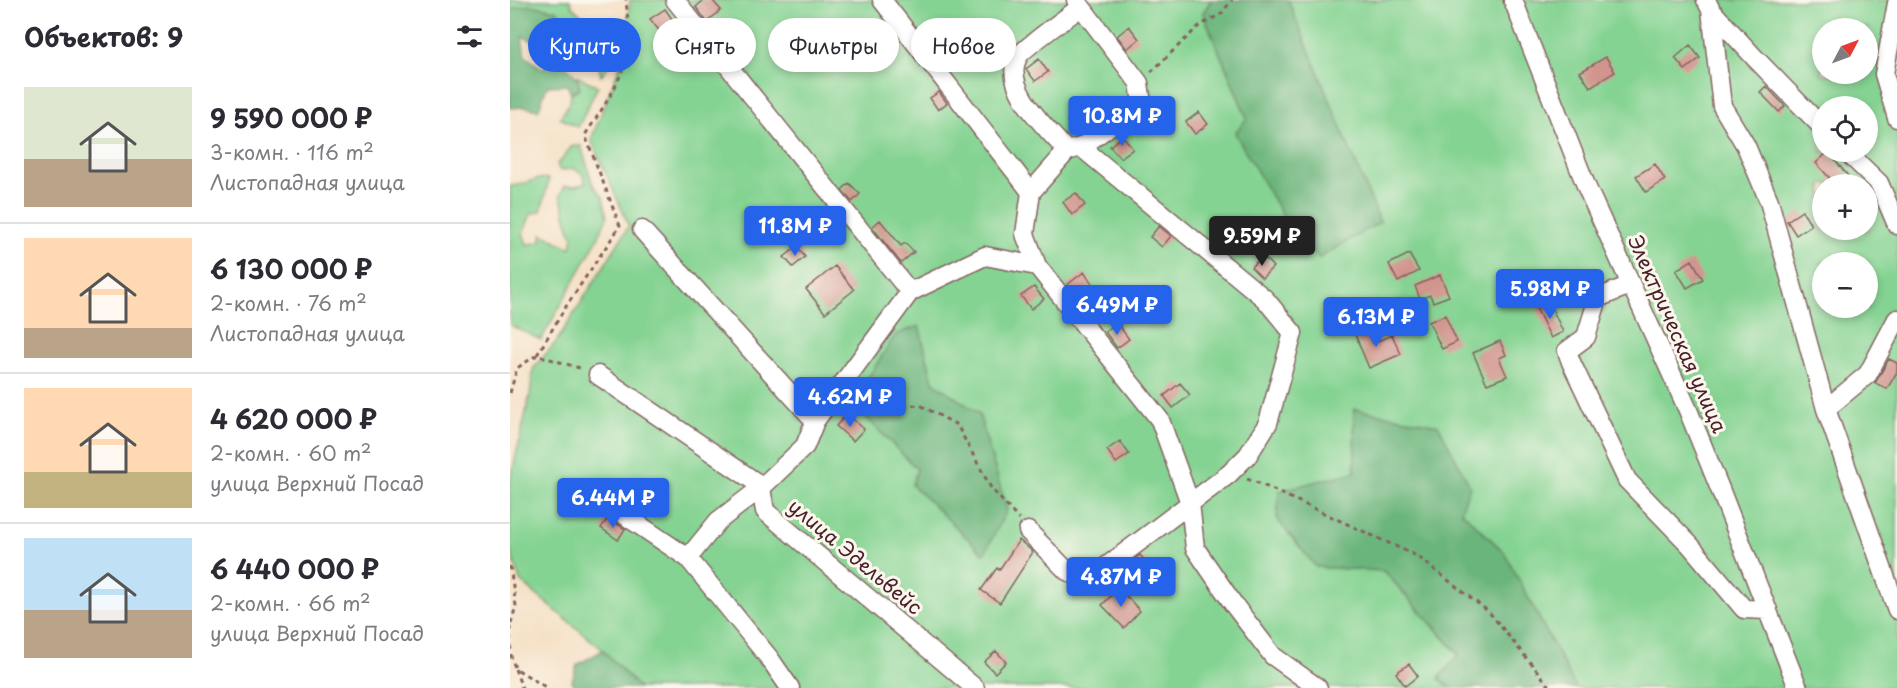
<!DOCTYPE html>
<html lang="ru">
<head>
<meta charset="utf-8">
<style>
	:root { --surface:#fff; --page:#f7f7f7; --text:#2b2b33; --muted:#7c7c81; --line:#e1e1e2; --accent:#2563eb }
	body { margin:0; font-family:"Playpen Sans",sans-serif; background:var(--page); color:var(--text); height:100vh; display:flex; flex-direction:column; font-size:22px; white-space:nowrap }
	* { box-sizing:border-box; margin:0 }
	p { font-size:20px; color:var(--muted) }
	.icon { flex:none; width:33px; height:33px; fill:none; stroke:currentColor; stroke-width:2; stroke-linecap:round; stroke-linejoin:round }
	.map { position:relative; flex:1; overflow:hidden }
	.panel { display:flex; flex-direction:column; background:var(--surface); width:510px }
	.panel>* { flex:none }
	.top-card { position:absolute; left:18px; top:18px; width:570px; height:54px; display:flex; gap:12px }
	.needle { width:39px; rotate:49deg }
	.buttons { position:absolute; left:1302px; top:18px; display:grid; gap:12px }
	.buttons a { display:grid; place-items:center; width:66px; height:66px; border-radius:50%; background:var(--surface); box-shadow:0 3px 9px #0003; font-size:30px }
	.price { position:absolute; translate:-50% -51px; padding:0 14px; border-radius:6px; background:var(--accent); color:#fff; font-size:20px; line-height:39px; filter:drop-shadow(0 2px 3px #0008) }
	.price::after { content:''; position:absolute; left:50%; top:36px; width:18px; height:14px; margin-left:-9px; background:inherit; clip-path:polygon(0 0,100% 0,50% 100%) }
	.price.selected { background:#222; color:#fff }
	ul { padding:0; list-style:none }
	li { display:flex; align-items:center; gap:18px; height:150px; padding:0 24px }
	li+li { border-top:2px solid var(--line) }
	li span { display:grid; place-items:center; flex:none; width:168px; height:120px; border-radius:0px; color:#555 }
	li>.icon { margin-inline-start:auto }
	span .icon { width:72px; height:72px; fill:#fffc; stroke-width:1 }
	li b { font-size:26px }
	h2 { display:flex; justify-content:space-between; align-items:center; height:72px; padding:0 24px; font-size:26px }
	.pill { padding:0 21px; border-radius:27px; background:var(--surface); box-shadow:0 3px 9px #0003; font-size:21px; line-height:54px }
	.pill.selected { background:var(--accent); color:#fff }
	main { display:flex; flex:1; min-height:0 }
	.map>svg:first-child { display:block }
</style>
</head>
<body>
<main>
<section class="panel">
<h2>Объектов: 9<svg class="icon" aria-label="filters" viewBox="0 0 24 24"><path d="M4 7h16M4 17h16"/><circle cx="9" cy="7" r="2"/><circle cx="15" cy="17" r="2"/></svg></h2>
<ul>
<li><span style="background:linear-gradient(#dfe7d0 60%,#b9a48a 0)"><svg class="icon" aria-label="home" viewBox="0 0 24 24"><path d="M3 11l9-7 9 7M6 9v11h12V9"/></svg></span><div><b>9 590 000 ₽</b><p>3-комн. · 116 m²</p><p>Листопадная улица</p></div></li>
<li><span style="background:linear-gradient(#ffd9b3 75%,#b9a48a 0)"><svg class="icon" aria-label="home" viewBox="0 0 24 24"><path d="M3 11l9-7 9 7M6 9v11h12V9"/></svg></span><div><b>6 130 000 ₽</b><p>2-комн. · 76 m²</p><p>Листопадная улица</p></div></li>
<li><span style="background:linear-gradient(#ffd9b3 70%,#c2b280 0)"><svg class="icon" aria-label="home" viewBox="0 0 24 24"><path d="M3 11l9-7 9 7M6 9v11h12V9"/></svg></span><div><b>4 620 000 ₽</b><p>2-комн. · 60 m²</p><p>улица Верхний Посад</p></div></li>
<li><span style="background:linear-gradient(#bfe0f5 60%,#b9a48a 0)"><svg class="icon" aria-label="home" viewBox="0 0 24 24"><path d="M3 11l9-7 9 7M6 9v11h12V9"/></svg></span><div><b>6 440 000 ₽</b><p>2-комн. · 66 m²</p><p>улица Верхний Посад</p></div></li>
</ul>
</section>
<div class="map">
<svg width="1387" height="688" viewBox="0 0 1387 688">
	<rect width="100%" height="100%" fill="#fbf7ec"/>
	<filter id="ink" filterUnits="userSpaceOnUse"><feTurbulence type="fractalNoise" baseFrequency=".0167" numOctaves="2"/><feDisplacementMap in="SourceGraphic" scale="12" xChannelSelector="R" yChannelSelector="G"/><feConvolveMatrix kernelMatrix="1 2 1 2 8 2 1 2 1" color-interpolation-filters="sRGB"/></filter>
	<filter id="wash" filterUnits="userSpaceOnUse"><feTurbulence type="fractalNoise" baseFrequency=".008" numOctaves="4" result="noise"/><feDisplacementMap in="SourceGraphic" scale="24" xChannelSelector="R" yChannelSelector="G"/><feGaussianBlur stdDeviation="1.35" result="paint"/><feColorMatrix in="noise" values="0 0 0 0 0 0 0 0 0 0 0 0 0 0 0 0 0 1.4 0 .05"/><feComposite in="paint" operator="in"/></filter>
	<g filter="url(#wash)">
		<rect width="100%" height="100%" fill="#f5e0c5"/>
		<path fill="#84d392" stroke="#67795e" stroke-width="1.5" fill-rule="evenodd" d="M0,0H60L62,6L75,19L76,33L89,48L104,58L91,76L87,59L42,38L55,30L5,8L0,12Z
			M120,0H701L693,13L737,118L870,222L778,0H1387V688H1066L994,552L844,410L845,472L769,491L806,567L874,571L949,655L929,678L940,688H129L93,650L10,581L0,548V481L20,395L23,369L47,341L119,226L81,140L112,60ZM1312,28H1358V74H1312ZM1312,106H1358V152H1312ZM1312,184H1358V230H1312ZM1312,262H1358V308H1312ZM409,326L423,382L469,414L496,510L402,485L407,469L342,403Z
			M67,76L88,86L68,127L50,118L60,102L61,93L70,89Z
			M62,146H71L83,185L93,197L97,217L87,240L31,340L0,325V186C14,186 25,176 39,179L31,211L21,214L13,234L17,244L30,243L32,234L61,248L63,237C56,225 55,209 50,195L55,186H65L76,183L72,173L63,168L50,171L47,164C54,160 56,152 62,146Z"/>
		<path fill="#6bb57c" stroke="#5a6a54" stroke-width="1.5" d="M701,0H778L870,222L809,258L786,239L725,133L737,118L693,13Z
			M20,5L46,10L58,24L55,30L42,38L36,35L30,37L27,43L12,36L15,56L32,68L42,61C59,66 66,72 70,89L61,93L57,85L38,86C32,94 33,102 28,110L15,107L0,108V12L5,8Z
			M409,326L423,382L469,414L497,510L474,554L402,485L407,469L342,403L386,334Z
			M844,409L928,425L960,486L951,511L994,552L1066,688H940L929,678L949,654L874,571L806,567L767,519L769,491L845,472Z
			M93,650L129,688H67L62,681L67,665Z"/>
		<g id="blocks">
			<path fill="#d1958e" d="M194,0H202L211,10L197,22L186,7Z
				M155,9L165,23L151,33L140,19Z
				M619,26L629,39L617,49L607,36Z
				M1180,45L1190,58L1175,70L1165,58Z
				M1096,57L1105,72L1080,87L1070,72Z
				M529,59L538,72L525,81L516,69Z
				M1256,86L1275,106L1269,112L1250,92Z
				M429,92L437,103L428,110L420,98Z
				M570,112L580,124L567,134L557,121Z
				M689,112L698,124L685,134L676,122Z
				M613,136L623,149L610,158L600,146Z
				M1318,152L1338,176L1328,184H1325L1306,163Z
				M1145,164L1155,180L1136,192L1126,176Z
				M339,183L350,194L342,202L332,190Z
				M566,193L575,205L562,215L553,202Z
				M1292,211L1301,225L1286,235L1277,221Z
				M370,220L391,246L395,243L404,252L391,263L362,227Z
				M649,226L661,236L652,247L640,237Z
				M287,247L295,257L283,267L274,257Z
				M899,254L909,271L888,282L879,264Z
				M753,256L763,267L752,278L741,267Z
				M1182,260L1193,279L1177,288L1166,270Z
				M325,266L344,290L315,313L296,289Z
				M574,272L583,285L566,297L557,285Z
				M930,275L939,296L923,302L920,295L910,299L905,286Z
				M524,287L534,299L521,309L511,296Z
				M1039,302L1053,332L1041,338L1026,308Z
				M935,315L947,342L932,349L919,322Z
				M607,323L619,339L607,348L595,332Z
				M856,326L863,343L882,335L891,354L859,368L844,332Z
				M990,341L996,355L989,358L997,376L977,384L963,353Z
				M1379,359L1387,363V372L1377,389L1365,383Z
				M670,383L680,395L663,408L654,396Z
				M337,414L354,429L343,441L326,426Z
				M610,441L619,454L606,463L597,450Z
				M98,518L115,529L108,540L91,528Z
				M509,540L523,552L490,603L471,590L487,568L489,570Z
				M630,555L637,563L625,574L617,565Z
				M609,588L630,611L614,628L592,605Z
				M486,651L496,662L485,673L474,662Z
				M899,664L908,676L895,686L886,673Z"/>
		</g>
	</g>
	<g filter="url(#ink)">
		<use href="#blocks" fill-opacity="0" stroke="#866361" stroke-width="1.5"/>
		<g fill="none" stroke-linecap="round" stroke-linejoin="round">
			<g stroke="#866361" stroke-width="21">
				<path id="minor" d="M165,0L400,292
					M372,0L521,192
					M566,0L629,83L632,103L571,147L557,151L521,192L515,234L527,266L650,420L680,503L685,548L724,605L763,656L808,688
					M1003,0L1077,188L1178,410L1210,489L1288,688
					M1196,0L1201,10L1212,106L1236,146L1259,201L1316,409L1387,610
					M1387,3L1374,74L1387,118
					M1201,10L1244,57L1312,127
					M557,151C538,129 491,88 508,57C512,49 560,15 571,7
					M1337,152L1369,183L1387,225
					M132,230L305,421
					M1120,285L1088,298L1076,337L1057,351L1061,362L1117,480L1180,545L1234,609L1258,610
					M88,375L244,481L251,488L255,511L465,688
					M1316,409L1358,374L1387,319
					M79,491L178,558
					M518,531L557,571L566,575L589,572L719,474L738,455L758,423L783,333L755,299L571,147
					M280,688L260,659L178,558L208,521L251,488L295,446L305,421L400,292L475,256L527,266"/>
			</g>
			<path stroke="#866361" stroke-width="3" stroke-dasharray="4.5 4.5" stroke-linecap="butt" d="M641,72L689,26L711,14L722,0
				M27,355L55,308L110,226L75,135C90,112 108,88 115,61C120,41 118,20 116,0
				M0,393L7,368L27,355L73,369
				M331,413L346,408L410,405L447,425L481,488L509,520
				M737,479L746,482L907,556L979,612L1041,688
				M0,566L6,606L0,626
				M0,627L1,656L5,668L37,688
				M5,669L12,688"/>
			<use href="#minor" stroke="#fff" stroke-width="18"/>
		</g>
	</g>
	<g text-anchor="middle" stroke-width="6" stroke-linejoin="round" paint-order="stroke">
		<g font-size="20" fill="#4a1f2b" stroke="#fbf7ec">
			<text transform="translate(1167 334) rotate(66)" y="7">Электрическая улица</text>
			<text transform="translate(345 557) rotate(40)" y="7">улица Эдельвейс</text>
		</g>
	</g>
</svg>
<div class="buttons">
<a><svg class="needle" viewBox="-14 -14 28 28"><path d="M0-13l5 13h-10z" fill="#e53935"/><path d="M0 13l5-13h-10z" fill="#7c7c81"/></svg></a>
<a><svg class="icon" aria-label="locate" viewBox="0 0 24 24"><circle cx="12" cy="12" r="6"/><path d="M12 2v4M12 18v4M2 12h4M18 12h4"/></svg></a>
<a>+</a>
<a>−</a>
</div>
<b class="price" style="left:612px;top:147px">10.8M ₽</b>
<b class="price" style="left:285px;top:257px">11.8M ₽</b>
<b class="price selected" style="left:752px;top:267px">9.59M ₽</b>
<b class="price" style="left:1040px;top:320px">5.98M ₽</b>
<b class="price" style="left:607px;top:336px">6.49M ₽</b>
<b class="price" style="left:866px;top:348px">6.13M ₽</b>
<b class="price" style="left:340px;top:428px">4.62M ₽</b>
<b class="price" style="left:103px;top:529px">6.44M ₽</b>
<b class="price" style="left:611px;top:608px">4.87M ₽</b>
<div class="top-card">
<a class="pill selected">Купить</a>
<a class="pill">Снять</a>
<a class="pill">Фильтры</a>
<a class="pill">Новое</a>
</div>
</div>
</main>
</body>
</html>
